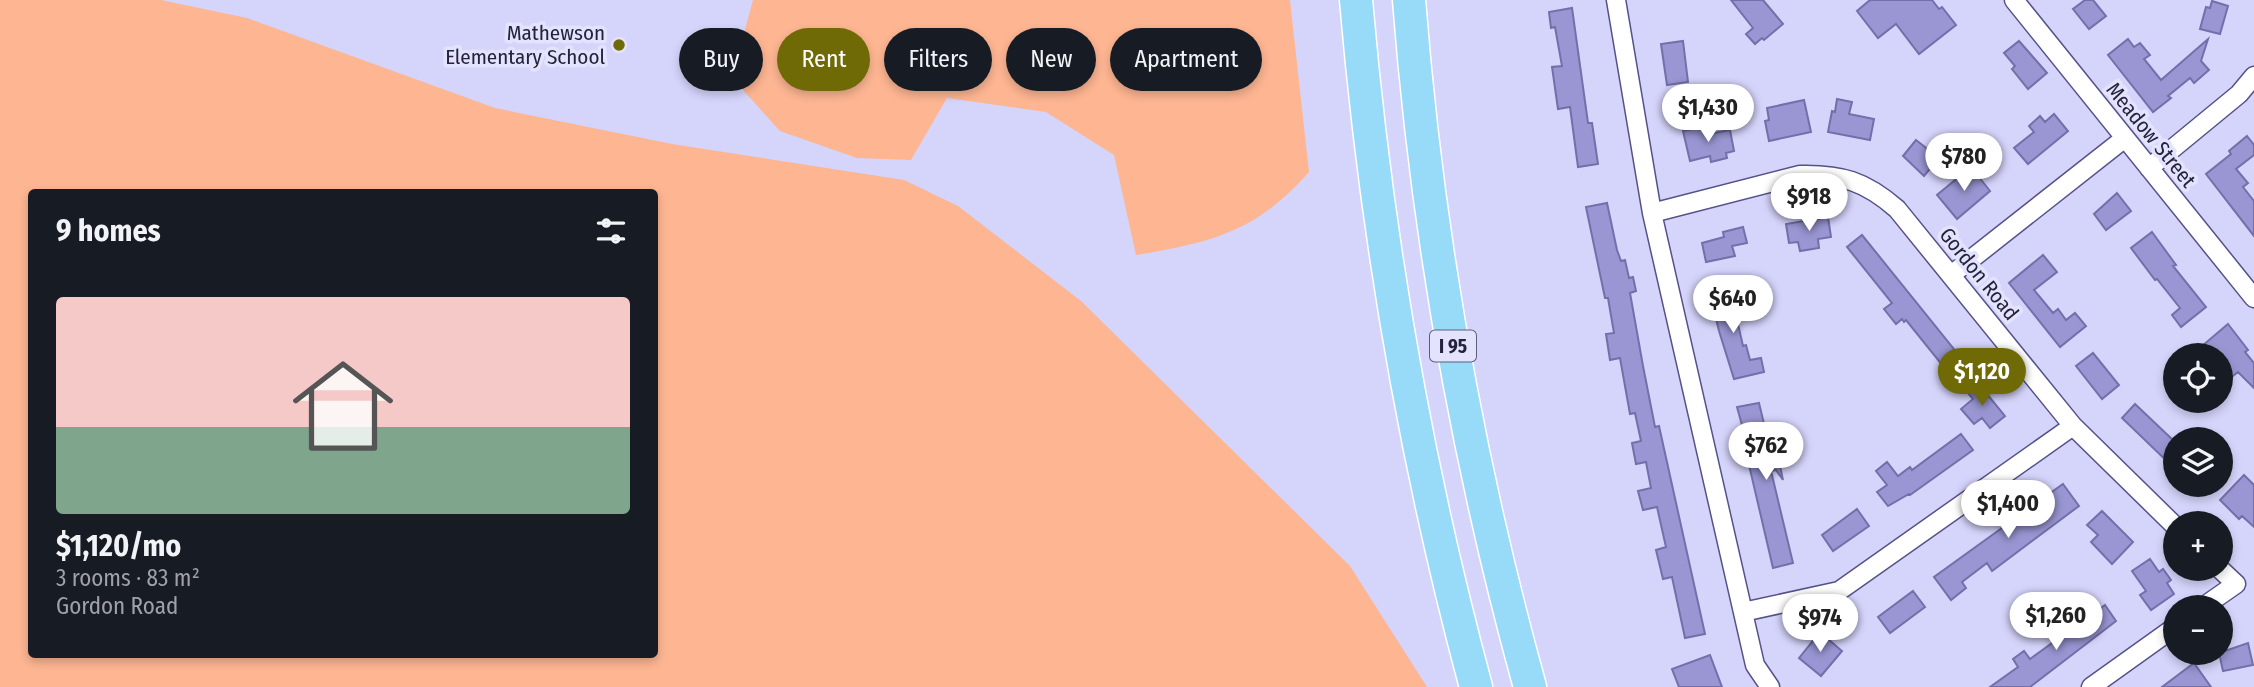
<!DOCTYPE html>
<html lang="en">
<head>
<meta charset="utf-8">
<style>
	:root { --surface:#171b24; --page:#242831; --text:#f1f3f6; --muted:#9ea1a6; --accent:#6f6a05 }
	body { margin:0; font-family:"Fira Sans Condensed",sans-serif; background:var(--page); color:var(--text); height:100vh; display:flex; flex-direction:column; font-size:26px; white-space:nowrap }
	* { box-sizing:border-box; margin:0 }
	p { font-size:23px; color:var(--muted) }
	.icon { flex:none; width:38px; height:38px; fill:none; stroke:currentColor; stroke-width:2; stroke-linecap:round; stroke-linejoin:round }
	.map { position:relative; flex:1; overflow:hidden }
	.panel { position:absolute; left:28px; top:189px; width:630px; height:469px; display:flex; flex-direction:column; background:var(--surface); border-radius:7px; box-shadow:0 4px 10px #0003 }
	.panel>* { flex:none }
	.guide { position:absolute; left:679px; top:28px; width:665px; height:63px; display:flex; gap:14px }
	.controls { position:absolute; left:2163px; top:343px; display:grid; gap:14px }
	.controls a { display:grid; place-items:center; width:70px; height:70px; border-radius:50%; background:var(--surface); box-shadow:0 4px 10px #0003; font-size:35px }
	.price { position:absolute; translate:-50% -60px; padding:0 16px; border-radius:24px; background:#fff; color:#222; font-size:23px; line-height:46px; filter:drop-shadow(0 2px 4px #0008) }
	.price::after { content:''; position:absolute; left:50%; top:42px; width:21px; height:16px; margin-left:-10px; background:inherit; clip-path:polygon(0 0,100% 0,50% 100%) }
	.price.selected { background:var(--accent); color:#fff }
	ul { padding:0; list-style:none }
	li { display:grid; align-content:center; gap:14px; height:371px; padding:0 28px }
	li span { display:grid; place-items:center; height:217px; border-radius:7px; color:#555 }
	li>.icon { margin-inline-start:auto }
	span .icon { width:126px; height:126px; fill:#fffc; stroke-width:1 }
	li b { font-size:30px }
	h2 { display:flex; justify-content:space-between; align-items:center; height:84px; padding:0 28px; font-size:30px }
	.pill { padding:0 24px; border-radius:32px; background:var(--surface); box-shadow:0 4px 10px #0003; font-size:24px; line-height:63px }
	.pill.selected { background:var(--accent); color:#fff }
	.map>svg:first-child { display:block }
</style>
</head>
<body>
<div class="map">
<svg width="2254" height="687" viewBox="0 0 2254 687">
	<rect width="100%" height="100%" fill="#d5d4fb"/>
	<path fill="#fdb592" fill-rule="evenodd" d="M0,0H161L247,18L495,108L672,144L904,180L958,206L1081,301L1350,566L1427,687H0ZM32,192H654V654H32Z
		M753,0H1290L1309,172C1256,232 1212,242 1136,255L1114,155L1046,112L947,98L911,160L857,158L780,131L732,78Z"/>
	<path fill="#9996d3" stroke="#746faa" stroke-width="2" d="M1731,0H1763L1783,24L1764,40L1762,38L1755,44L1746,34L1753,28Z
		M1870,0H1932L1939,9L1942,7L1956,25L1919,54L1896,24L1878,38L1857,11Z
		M2085,0H2093L2106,16L2089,29L2073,9Z
		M2212,1L2228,6L2220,34L2200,29L2206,7L2210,8Z
		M1572,8L1588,123H1592L1598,164L1578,167L1570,107L1558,109L1552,67L1562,66L1555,27L1551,28L1549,12Z
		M2128,39L2134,47L2140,43L2150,55L2144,59L2161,80L2208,39L2201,61L2209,70L2194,83L2190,78L2168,96L2171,98L2153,112L2108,55Z
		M1683,41L1688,82L1667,85L1661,44Z
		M2019,41L2047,73L2028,89L2012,69L2015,66L2004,53Z
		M1837,99L1852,102L1849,114L1874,119L1870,140L1828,132L1832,111L1835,112Z
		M1804,100L1811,132L1769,141L1765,121L1769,120L1767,108Z
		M2054,114L2068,131L2028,164L2014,148L2034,132L2029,126L2040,116L2045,122Z
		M1707,126L1709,134L1730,130L1734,151L1726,153L1727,158L1711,162L1710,156L1690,161L1683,131Z
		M2247,136L2254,145V155L2236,169L2248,183L2243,187L2254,201V236L2206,174L2231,154L2229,151Z
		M1916,140L1939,158L1924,176L1903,156Z
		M1971,167L1990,191L1957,219L1937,195Z
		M2117,193L2131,211L2106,230L2094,214Z
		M1607,203L1617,250L1621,261L1625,260L1629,278L1633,277L1636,291L1630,293L1643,366L1655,427L1659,426L1705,634L1685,638L1672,577L1663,579L1656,550L1666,547L1657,507L1643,510L1638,491L1651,488L1646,462L1636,464L1632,443L1641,441L1635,413L1630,414L1620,358L1610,360L1606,334L1614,333L1608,298H1605L1586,207Z
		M1828,217L1831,237L1818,239L1819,248L1800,251L1798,242L1789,243L1786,224Z
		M1743,227L1747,243L1732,246L1735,256L1706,262L1702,243L1724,237L1723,232Z
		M2152,232L2176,265L2173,266L2206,307L2181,327L2172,315L2180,308L2157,279L2155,280L2131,248Z
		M1862,235L1962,359L1947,371L1906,320L1904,322L1902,319L1896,324L1884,309L1892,303L1847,247Z
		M2043,255L2057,272L2034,290L2053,313L2058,309L2066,320L2075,313L2086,326L2060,347L2009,283Z
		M1729,285L1743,346L1746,345L1750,360L1761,358L1764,372L1734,379L1719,331L1709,290Z
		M2228,324L2248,350L2245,352L2254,363V388L2238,372L2229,379L2221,368V355H2210L2202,346Z
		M2093,353L2119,385L2102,399L2076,366Z
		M1978,383L2005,416L1990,428L1982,418L1974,424L1961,409L1973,399L1967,392Z
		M1759,403L1766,432L1772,430L1783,480L1776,470L1771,471L1793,563L1773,568L1749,465L1753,464L1747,436H1745L1737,407Z
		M2135,404L2175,442V469L2122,418Z
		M1961,434L1973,450L1910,495L1909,494L1888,506L1877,492L1887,485L1876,471L1887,462L1898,476L1910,467L1912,470Z
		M2244,475L2254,485V527L2242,516L2239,519L2220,500Z
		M2063,484L2079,506L1992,571L1987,563L1962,582L1966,588L1951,600L1934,577Z
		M1857,509L1869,526L1833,551L1822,535Z
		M2102,511L2133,542L2112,564L2091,542L2098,535L2087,525Z
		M2150,559L2159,572L2163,569L2171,580L2167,583L2174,594L2151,610L2140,595L2146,591L2132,571Z
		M1913,591L1925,607L1890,633L1878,617Z
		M2105,605L2116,621L2030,687H1990L2018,667L2013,659L2024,651L2030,659Z
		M1820,632L1842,651L1821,676L1799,658Z
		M2248,643L2253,665L2223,671L2219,653Z
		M1710,655L1722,687H1679L1672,669Z
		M2194,663L2211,687H2162Z"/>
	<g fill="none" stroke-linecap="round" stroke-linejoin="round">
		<g stroke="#565189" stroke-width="21">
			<path id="minor" d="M1616,0L1652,213L1755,665L1770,687
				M2014,0L2254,298
				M2149,168L2239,94L2254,76
				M1652,213L1800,175C1841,174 1865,181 1897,209L2073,426L2175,526
				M1951,275L2125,138
				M2203,607L2236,584L2220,569
				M1743,612L1839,591L2073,426
				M2091,687L2175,627"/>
		</g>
		<g stroke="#fff" stroke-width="35">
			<path id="motorway" d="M1356,0C1376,233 1415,461 1476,687
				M1409,0C1427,232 1468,463 1530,687"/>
		</g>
		<use href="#minor" stroke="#fff" stroke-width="18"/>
		<use href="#motorway" stroke="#98dbf8" stroke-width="32"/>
	</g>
	<circle fill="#6f6a05" stroke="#e3e3fd" stroke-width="2.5" cx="619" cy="45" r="7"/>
	<g text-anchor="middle" stroke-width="7" stroke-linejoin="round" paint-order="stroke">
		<rect fill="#e3e3fd" stroke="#5e5d76" stroke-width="2" x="1430" y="330.5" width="46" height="31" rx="5"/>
		<g font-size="19" font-weight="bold" fill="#25233c">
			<text x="1453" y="353">I 95</text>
		</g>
		<g font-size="21" fill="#25233c" stroke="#e3e3fd" text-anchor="end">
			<text x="605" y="40">Mathewson<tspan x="605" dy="24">Elementary School</tspan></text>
		</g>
		<g font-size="21" fill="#25233c" stroke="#e3e3fd">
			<text transform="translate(2151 135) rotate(51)" y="7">Meadow Street</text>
			<text transform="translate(1979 274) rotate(51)" y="7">Gordon Road</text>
		</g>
	</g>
</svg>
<div class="controls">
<a><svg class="icon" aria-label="locate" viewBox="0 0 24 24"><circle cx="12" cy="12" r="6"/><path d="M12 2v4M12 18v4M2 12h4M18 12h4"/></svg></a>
<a><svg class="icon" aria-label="layers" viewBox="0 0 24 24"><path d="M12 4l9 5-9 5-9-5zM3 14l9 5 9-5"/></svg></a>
<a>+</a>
<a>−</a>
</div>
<b class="price" style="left:1708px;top:144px">$1,430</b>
<b class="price" style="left:1964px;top:193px">$780</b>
<b class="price" style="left:1809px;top:233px">$918</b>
<b class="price" style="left:1733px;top:335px">$640</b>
<b class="price selected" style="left:1982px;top:408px">$1,120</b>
<b class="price" style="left:1766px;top:482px">$762</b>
<b class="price" style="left:2008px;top:540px">$1,400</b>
<b class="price" style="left:2056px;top:652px">$1,260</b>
<b class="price" style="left:1820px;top:654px">$974</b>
<div class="guide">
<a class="pill">Buy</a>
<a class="pill selected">Rent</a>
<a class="pill">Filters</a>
<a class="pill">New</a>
<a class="pill">Apartment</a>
</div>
<section class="panel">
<h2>9 homes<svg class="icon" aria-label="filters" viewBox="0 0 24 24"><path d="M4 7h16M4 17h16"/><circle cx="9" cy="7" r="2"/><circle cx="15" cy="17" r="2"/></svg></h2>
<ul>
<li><span style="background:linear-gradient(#f6c9c9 60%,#7fa58c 0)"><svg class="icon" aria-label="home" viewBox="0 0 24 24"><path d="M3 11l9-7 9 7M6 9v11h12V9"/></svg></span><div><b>$1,120/mo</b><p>3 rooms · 83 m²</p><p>Gordon Road</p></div></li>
</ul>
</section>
</div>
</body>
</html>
